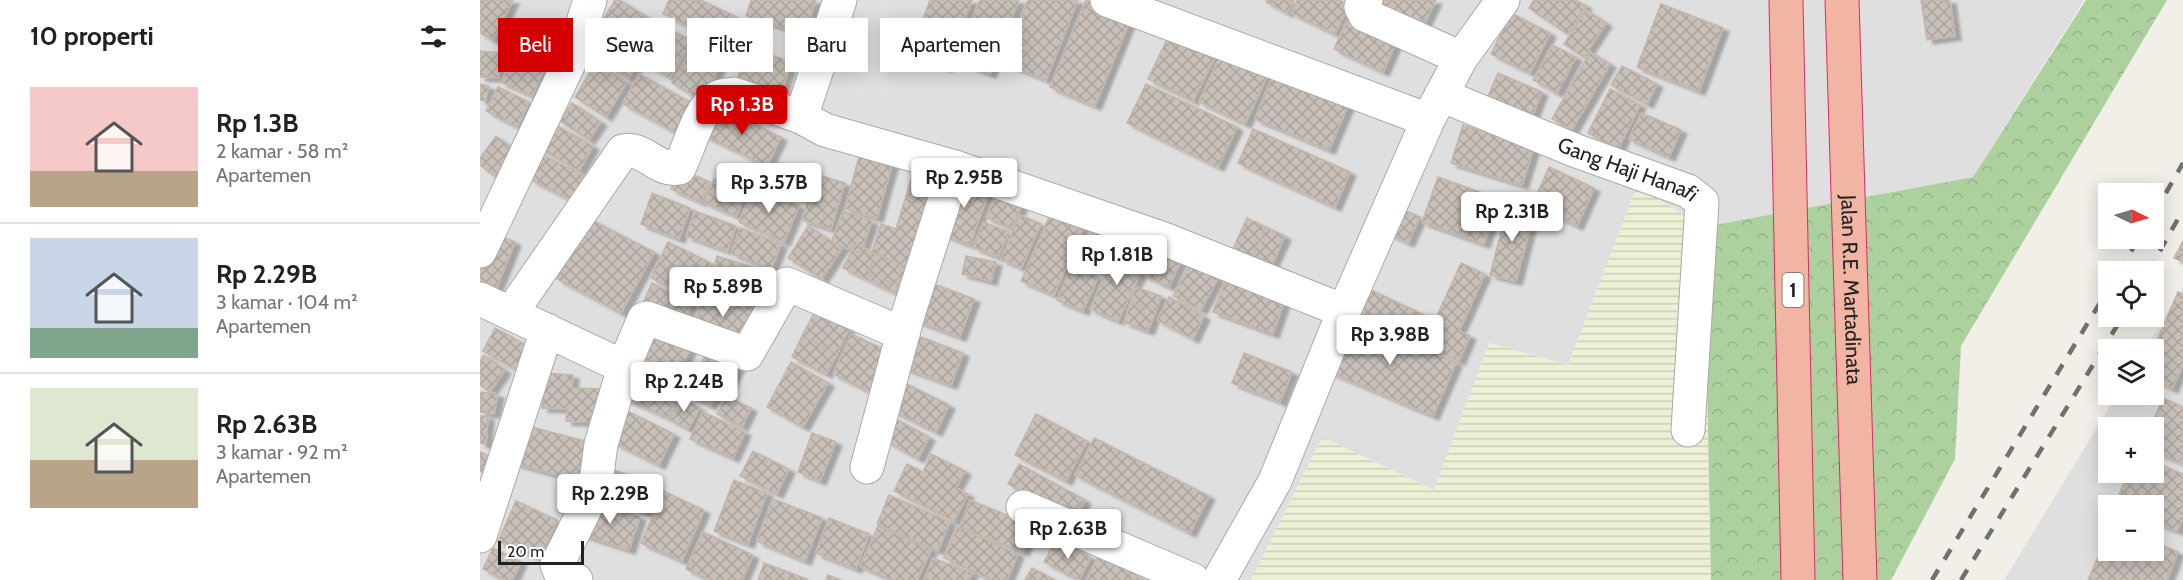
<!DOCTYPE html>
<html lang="id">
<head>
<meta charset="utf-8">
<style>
	:root { --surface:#fff; --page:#f6f6f6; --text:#222; --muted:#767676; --line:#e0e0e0; --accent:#d40000 }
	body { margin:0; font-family:Cabin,sans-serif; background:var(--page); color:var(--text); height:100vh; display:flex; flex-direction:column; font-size:22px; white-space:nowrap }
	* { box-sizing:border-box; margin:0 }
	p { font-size:20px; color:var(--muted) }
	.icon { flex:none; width:33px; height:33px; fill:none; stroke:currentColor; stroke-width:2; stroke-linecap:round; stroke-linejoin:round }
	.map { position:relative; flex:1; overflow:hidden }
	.sheet { display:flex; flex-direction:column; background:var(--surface); width:480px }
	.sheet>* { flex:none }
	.guide { position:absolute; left:18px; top:18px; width:570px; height:54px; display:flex; gap:12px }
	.needle { width:39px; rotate:95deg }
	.tools { position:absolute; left:1618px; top:183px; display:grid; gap:12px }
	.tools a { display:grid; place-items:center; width:66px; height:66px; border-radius:0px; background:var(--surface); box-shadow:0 3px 15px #0003; font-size:30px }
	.scale { position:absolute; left:18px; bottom:15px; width:86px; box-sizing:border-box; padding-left:6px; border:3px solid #222; border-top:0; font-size:16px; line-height:21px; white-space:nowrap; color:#222; -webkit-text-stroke:4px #fff; paint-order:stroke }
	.price { position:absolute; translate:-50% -51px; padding:0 14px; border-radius:6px; background:#fff; color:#222; font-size:20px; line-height:39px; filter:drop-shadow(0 2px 3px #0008) }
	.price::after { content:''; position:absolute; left:50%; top:36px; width:18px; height:14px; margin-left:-9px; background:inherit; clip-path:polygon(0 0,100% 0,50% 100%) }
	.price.selected { background:var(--accent); color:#fff }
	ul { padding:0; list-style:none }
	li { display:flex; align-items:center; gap:18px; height:150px; padding:0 30px }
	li+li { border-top:2px solid var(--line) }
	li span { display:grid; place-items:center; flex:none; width:168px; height:120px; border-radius:0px; color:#555 }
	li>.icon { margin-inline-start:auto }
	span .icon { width:72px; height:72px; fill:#fffc; stroke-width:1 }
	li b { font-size:26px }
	h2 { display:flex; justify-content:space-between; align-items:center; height:72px; padding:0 30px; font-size:26px }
	.tag { padding:0 21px; border-radius:0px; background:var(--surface); box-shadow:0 3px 15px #0003; font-size:21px; line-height:54px }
	.tag.selected { background:var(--accent); color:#fff }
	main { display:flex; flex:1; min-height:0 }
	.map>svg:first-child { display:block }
</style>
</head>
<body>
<main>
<section class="sheet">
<h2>10 properti<svg class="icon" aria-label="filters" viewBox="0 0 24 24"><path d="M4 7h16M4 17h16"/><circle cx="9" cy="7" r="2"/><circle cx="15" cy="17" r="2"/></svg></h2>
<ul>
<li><span style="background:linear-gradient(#f6c9c9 70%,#b9a48a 0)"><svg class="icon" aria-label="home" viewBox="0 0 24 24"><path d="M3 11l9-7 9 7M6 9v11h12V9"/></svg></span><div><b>Rp 1.3B</b><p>2 kamar · 58 m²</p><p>Apartemen</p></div></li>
<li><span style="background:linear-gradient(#c9d6e8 75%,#7fa58c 0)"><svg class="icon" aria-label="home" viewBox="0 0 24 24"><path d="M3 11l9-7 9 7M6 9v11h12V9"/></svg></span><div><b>Rp 2.29B</b><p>3 kamar · 104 m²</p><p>Apartemen</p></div></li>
<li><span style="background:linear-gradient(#dfe7d0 60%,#b9a48a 0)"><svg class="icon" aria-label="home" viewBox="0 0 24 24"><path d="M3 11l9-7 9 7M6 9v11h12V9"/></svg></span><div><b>Rp 2.63B</b><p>3 kamar · 92 m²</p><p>Apartemen</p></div></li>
</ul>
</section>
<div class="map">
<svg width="1703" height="580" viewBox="0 0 1703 580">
	<defs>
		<pattern id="farmland-rules" width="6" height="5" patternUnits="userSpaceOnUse" patternTransform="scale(1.5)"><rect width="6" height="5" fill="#eef0d5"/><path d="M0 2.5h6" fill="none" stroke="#ccceb7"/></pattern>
		<pattern id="forest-crowns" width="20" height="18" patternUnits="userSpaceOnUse" patternTransform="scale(1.5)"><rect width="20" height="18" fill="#add19e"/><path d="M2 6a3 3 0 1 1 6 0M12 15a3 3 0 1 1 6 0" fill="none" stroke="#95b388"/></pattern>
		<pattern id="building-cross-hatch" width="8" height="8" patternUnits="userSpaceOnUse" patternTransform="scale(1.5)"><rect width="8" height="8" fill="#c7bfb8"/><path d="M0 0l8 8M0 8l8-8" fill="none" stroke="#aba49e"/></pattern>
		<filter id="shadow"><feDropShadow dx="6" dy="4" stdDeviation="1.5" flood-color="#0004"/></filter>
	</defs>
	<rect width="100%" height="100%" fill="#f2efe9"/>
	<path fill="#e0dfdf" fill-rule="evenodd" d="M0,0H1604L1493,177L1224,227L1157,186L1088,365L1009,343L954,490L842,437L771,580H0Z
		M1703,287V580H1524L1637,395L1674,394V350L1665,349ZM1629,428H1674V472H1629ZM1629,506H1674V550H1629Z"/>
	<path fill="url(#farmland-rules)" d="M1157,186L1224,227L1231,580H771L842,437L954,490L1009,343L1088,365Z"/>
	<path fill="url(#forest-crowns)" d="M1606,0H1687L1481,346L1475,459L1411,580H1231L1224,227L1493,177Z"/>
	<path fill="url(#building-cross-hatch)" stroke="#c4b6ab" stroke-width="1.5" filter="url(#shadow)" d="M0,0H33L13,40L0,33Z
		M135,0H140L183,27L165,57L118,28Z
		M189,0H221L257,17L245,43L183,14Z
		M271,0H336L325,35L266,16Z
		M450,0H492L466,68L430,53Z
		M500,0H539L510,74L476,61Z
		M548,0H598L566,80L523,63Z
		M606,0L651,18L615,106L570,87Z
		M787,0H814L807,13L786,2Z
		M817,0H859L869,5L855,34L811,13Z
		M902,0H956L941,31L897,10Z
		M1054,0H1096L1106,6L1088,34L1049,8Z
		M1441,0H1470L1475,36L1447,40Z
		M1181,4L1243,28L1219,91L1157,67Z
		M1106,10L1126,23L1104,57L1084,44Z
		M1031,13L1070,33L1050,73L1011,54Z
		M869,15L918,38L903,72L854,49Z
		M39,20L90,44L77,72L26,48Z
		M191,30L212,41L190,78L170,66Z
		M690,33L736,55L713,101L668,79Z
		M219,35L248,52L221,100L192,83Z
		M128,37L161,59L148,79L115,58Z
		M1072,45L1096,57L1077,93L1053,80Z
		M268,47L311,62L301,93L257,79Z
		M0,51L20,53L19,78L0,77Z
		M742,52L788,74L765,124L719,102Z
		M1110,52L1130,64L1092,130L1072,119Z
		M33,56L64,70L52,96L21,82Z
		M115,63L147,82L126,117L95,97Z
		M1142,66L1177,84L1167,104L1131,85Z
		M794,72L869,103L849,150L775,119Z
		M1018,73L1062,92L1047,129L1002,110Z
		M159,74L212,103L196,133L143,104Z
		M0,84L9,86L5,101L0,100Z
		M666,84L757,127L738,167L647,123Z
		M18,87L49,102L37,127L6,111Z
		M1130,89L1160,105L1138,149L1108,133Z
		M92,103L121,122L109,140L80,121Z
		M236,106L301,137L287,166L223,135Z
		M1161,113L1201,130L1189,157L1149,139Z
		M72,123L113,146L99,171L59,148Z
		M983,125L1054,147L1042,185L971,163Z
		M773,129L870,172L855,207L758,163Z
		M16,136L39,153L19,180L0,165V158Z
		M381,149L414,158L397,218L365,209Z
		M63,155L105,176L93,201L51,180Z
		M436,163L464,171L431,268L422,265L416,284L388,275L394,257L391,256L401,224L416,229Z
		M1069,167L1114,188L1097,226L1052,205Z
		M199,169L230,182L221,202L191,189Z
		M477,173L511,185L490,245L457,232Z
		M336,174L365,183L351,229L322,220Z
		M958,177L1019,199L1004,244L942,222Z
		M234,179L266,193L256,216L224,202Z
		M520,186L545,198L531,229L506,217Z
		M274,187L319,206L304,242L259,222Z
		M172,193L210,208L199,239L161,224Z
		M1028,205L1054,212L1036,281L1010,275Z
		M574,206L607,220L574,295L541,281Z
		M914,206L940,217L928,243L903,231Z
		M215,211L256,226L248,251L206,236Z
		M363,211L392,221L381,253L351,243Z
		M540,215L561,224L541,268L521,259Z
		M767,218L786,227L771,260L752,251Z
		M110,219L174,252L141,313L77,279Z
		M614,220L636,230L619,271L596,262Z
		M503,222L529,232L518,257L493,247Z
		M328,226L362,248L342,279L308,258Z
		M786,227L805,236L790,269L771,260Z
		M260,228L301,244L291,270L251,253Z
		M11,233L35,242L17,287L0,280V262Z
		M1703,241V262L1694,258Z
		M188,242L231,263L215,299L171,278Z
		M375,244L427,268L415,293L363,268Z
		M677,247L702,258L689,287L663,275Z
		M636,250L665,263L638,321L610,309Z
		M237,256L280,269L269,304L227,292Z
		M486,256L516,262L511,281L482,274Z
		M981,263L1005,274L979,331L990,336L979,361L869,310L880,285L955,320Z
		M710,264L738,278L721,310L693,296Z
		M592,265L618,277L603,311L577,300Z
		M446,281L494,299L480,337L432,319Z
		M745,281L804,302L793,334L733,312Z
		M172,283L212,303L201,328L160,309Z
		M656,287L681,296L676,311L650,303Z
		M1698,292L1703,294V364L1692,389L1674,380L1673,350Z
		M222,295L273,307L265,342L214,330Z
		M689,297L724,316L713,339L677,320Z
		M650,303L676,311L668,331L644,322Z
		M335,311L369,329L357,354L322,336Z
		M868,316L976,363L953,416L845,370Z
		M15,328L57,351L44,374L3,351Z
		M175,331L210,350L196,376L161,357Z
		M430,333L483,353L471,385L419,366Z
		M371,334L410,352L392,393L353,374Z
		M322,336L357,354L346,374L312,357Z
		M227,351L259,366L248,388L217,373Z
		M764,353L812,372L800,402L752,383Z
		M4,355L25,370L10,392L0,385V361Z
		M311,362L348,383L323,427L287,407Z
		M150,370L200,393L188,418L138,395Z
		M211,372L240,389L230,406L201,390Z
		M64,373L93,375L92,388L122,389L120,423L86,421L87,409L62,408Z
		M425,383L469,405L456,432L411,410Z
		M0,392L18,394L14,414L0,412Z
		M246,396L271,408L262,427L237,414Z
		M201,398L220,408L208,429L189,419Z
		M1683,398L1703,407V464L1674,451V428H1670Z
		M147,411L194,434L179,465L132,442Z
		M223,412L265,432L253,458L210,439Z
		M556,414L607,441L586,481L535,455Z
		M0,416H8L6,444L0,443Z
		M414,418L449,437L438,459L403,439Z
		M44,425L113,443L102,482L34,463Z
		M332,433L356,442L340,481L318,472Z
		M614,438L729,496L710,533L595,475Z
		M273,451L309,469L297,494L260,476Z
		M0,452L13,457L6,474L0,471Z
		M451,454L485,471L476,488L488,494L474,521L414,491L427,464L443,472Z
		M1674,462L1703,474V518L1697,531L1674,522V506L1635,505L1648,472H1674Z
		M539,464L605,500L594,520L528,484Z
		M135,470L175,485L165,513L125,497Z
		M254,480L287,493L268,544L234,531Z
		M183,491L224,510L202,561L161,543Z
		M409,495L470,522L458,551L397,524Z
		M293,499L342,518L325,561L277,541Z
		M111,500L160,517L149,550L100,534Z
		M490,500L553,526L543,552L480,527Z
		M36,501L77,520L60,559L18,541Z
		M349,518L389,534L376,569L336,553Z
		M398,526L451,550L437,580H412L380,566Z
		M478,527L538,554L527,580H512L464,558Z
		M223,532L273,555L262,580H230L206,569Z
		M1629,532V550H1674V542L1698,552L1687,580H1608Z
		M576,540L611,557L599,580L564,562Z
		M13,548L41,562L32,580H25L3,569Z
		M618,557L630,561L664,580H606Z
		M453,558L492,573L489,580H444Z
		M284,563L327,579L326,580H278Z
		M552,568L575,580H545Z
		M348,575L361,580H346Z"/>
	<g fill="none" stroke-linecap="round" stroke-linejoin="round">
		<g stroke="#a9a9a9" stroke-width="35">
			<g id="minor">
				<path d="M360,0L321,117L345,130L475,167L684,239L864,311"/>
				<path d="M627,0L948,120"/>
				<path d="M886,0L881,7L885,15L981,58"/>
				<path id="s1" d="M961,95L1094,150L1208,191L1222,202L1208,430"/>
				<path d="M0,251L92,57L110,0"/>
				<path d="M0,299L144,367"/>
				<path d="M31,313L143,151C162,145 179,173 199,168C209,149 218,110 235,99C241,95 247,95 254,94L321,117"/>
				<path d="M387,467L428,315L475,167"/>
				<path d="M543,507L713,580"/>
				<path d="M0,536L67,330"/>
				<path d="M96,580L80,572L77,565L115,489L121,444L146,361L164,319L167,318L267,354L307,284L423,334"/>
				<path d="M739,580L795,481L864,311L948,120L981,58L1023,0"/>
			</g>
		</g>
		<g stroke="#dc2a67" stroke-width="35">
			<g id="trunk">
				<path d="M1306,0L1318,580"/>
				<path id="s2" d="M1362,0L1380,580"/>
			</g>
		</g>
		<use href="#minor" stroke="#fff" stroke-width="33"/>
		<use href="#trunk" stroke="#f2b4a3" stroke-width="33"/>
		<path stroke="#707070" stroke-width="4.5" stroke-dasharray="12 12" stroke-linecap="butt" d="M1674,214L1703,163
			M1639,272L1659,238
			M1668,272L1703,210
			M1452,580L1629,288
			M1481,580L1643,316"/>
	</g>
	<g text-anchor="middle" stroke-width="6" stroke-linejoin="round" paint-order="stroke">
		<rect fill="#fff" stroke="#646464" stroke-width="1.5" x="1302.5" y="273" width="21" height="34" rx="4.5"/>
		<g font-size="20" font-weight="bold" fill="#222">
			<text x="1313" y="297">1</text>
		</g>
		<g font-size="21" fill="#222" stroke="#fff">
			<text dy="7" stroke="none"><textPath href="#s1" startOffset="201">Gang Haji Hanafi</textPath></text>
			<text dy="7" stroke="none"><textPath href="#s2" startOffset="290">Jalan R.E. Martadinata</textPath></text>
		</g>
	</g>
</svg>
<div class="tools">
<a><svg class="needle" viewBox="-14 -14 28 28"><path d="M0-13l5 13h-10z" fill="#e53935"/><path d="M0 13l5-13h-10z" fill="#767676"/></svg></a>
<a><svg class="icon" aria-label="locate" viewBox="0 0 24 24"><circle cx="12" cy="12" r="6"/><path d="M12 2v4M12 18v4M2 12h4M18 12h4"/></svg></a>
<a><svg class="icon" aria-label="layers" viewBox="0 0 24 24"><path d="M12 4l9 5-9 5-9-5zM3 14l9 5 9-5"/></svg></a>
<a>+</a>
<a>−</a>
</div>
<div class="scale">20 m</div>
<b class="price selected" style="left:262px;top:136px">Rp 1.3B</b>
<b class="price" style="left:484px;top:209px">Rp 2.95B</b>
<b class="price" style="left:289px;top:214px">Rp 3.57B</b>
<b class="price" style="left:1032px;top:243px">Rp 2.31B</b>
<b class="price" style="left:637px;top:286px">Rp 1.81B</b>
<b class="price" style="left:243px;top:318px">Rp 5.89B</b>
<b class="price" style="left:910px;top:366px">Rp 3.98B</b>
<b class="price" style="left:204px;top:413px">Rp 2.24B</b>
<b class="price" style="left:130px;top:525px">Rp 2.29B</b>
<b class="price" style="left:588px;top:560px">Rp 2.63B</b>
<div class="guide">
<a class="tag selected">Beli</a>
<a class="tag">Sewa</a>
<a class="tag">Filter</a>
<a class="tag">Baru</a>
<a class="tag">Apartemen</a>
</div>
</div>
</main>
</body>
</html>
